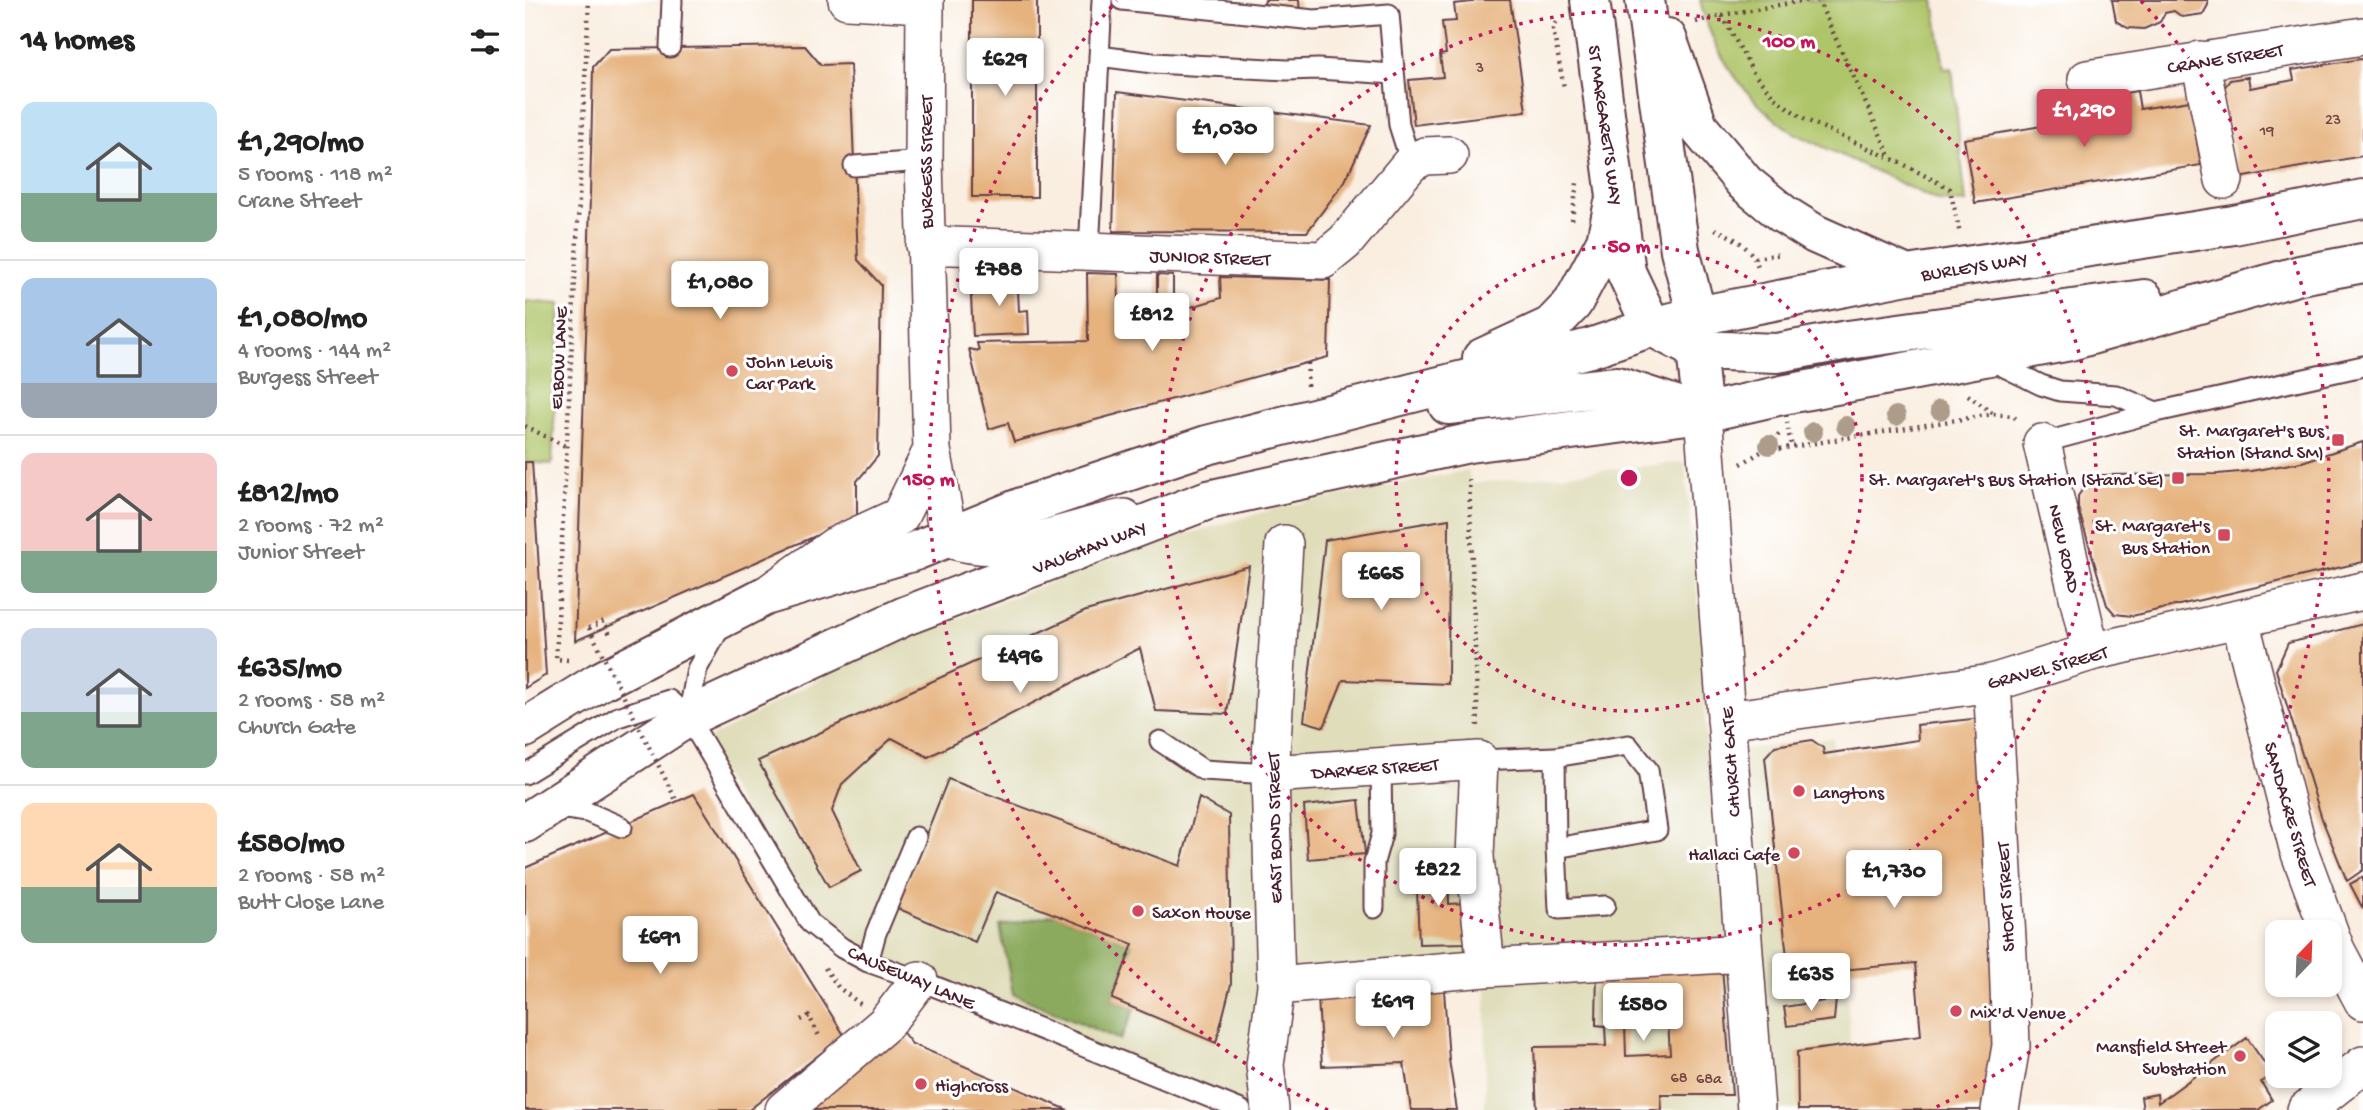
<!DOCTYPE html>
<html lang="en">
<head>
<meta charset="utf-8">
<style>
	:root { --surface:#fff; --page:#f6f6f6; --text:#222; --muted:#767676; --line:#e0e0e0; --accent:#d1495b }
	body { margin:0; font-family:"Gochi Hand",sans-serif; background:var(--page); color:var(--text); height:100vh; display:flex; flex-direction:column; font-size:26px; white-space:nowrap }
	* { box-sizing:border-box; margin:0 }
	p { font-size:23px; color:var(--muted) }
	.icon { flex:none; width:38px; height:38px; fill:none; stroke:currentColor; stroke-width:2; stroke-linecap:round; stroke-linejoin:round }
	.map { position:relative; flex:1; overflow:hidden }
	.panel { display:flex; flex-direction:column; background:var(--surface); width:525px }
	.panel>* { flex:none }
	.needle { width:46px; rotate:23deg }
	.tools { position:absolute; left:1740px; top:920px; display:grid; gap:14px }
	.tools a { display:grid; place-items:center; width:77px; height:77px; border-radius:14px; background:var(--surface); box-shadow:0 4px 10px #0003; font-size:35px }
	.price { position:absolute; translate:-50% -60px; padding:0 16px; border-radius:7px; background:#fff; color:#222; font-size:23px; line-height:46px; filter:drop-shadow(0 2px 4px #0008) }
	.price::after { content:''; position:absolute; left:50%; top:42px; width:21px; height:16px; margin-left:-10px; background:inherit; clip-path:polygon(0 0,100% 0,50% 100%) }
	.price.on { background:var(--accent); color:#fff }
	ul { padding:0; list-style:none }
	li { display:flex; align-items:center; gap:21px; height:175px; padding:0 21px }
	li+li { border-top:2px solid var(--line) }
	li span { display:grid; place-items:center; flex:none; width:196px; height:140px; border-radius:14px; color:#555 }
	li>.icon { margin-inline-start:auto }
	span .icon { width:84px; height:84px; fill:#fffc; stroke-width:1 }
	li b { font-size:30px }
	h2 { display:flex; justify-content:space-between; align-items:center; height:84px; padding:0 21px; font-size:30px }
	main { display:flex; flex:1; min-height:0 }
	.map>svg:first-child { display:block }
</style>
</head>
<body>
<main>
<section class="panel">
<h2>14 homes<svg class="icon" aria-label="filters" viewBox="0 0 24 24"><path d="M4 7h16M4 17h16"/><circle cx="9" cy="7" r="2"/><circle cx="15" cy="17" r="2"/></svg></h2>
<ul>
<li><span style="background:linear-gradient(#bfe0f5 65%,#7fa58c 0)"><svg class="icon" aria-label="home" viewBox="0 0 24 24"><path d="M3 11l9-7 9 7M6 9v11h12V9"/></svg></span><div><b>£1,290/mo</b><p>5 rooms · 118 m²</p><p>Crane Street</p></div></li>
<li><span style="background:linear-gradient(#a9c7e8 75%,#9aa5b1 0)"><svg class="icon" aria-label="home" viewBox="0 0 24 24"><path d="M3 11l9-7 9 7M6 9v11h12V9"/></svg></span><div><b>£1,080/mo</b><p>4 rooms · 144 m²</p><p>Burgess Street</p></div></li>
<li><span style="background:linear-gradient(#f6c9c9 70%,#7fa58c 0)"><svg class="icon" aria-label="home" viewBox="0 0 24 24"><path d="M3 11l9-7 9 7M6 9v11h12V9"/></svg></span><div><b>£812/mo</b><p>2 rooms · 72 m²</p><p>Junior Street</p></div></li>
<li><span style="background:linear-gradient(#c9d6e8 60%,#7fa58c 0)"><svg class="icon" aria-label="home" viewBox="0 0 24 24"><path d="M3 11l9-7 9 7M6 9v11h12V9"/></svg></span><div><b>£635/mo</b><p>2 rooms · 58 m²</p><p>Church Gate</p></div></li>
<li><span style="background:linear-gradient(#ffd9b3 60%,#7fa58c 0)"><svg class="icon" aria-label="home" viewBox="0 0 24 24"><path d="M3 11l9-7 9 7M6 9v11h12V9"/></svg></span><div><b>£580/mo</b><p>2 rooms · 58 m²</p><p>Butt Close Lane</p></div></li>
</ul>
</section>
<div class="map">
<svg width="1838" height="1110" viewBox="0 0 1838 1110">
	<rect width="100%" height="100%" fill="#fff"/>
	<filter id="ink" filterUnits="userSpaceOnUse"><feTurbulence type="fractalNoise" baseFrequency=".0143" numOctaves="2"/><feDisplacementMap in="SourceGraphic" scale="14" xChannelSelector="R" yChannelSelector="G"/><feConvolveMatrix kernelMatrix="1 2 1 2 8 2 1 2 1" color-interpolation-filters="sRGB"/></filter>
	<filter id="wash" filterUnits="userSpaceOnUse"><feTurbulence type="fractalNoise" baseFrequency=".00686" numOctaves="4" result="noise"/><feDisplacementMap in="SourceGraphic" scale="28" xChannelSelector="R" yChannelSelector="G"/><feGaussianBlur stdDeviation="1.57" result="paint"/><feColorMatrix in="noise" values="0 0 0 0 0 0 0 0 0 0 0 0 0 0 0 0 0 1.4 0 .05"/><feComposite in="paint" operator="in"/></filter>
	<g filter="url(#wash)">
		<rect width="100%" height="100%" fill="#f9eee0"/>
		<path fill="#e0ddbb" d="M1160,462L1181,688L1179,703L1182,754L1308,738L1329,1110H960L961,969L752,986L745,1110H716L394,980L285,923L178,742L337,656L604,551L756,507L944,470L945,484Z"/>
		<path fill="#afc569" stroke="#7c724a" stroke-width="2" d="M1175,0H1409L1419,69L1427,68L1441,203L1413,201L1269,133C1222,102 1188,55 1175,0Z
			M0,301L35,304L27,464L0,462Z"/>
		<path fill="#8baa5d" stroke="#6a6444" stroke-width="2" d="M530,914L608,944L587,999L610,1009L595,1040L488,994L475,926Z"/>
		<g id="blocks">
			<path fill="#e6b37f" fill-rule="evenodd" d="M447,0H512V197H447Z
				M740,0H774L775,17L739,4Z
				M947,0H985L1001,111L889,125L884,80L918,77L915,55L921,54L917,22L931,21L929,4L948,2Z
				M1587,0H1683V5L1678,14L1657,17L1649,11L1640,13L1635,22L1619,29L1603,28L1591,21Z
				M280,46L296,65L325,64L333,260L356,285L353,456L332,481V518L50,641L63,281L68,67L84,49Z
				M1836,59L1838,61V156L1714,178L1696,92L1705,80L1723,77L1725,88L1769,80L1767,70Z
				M1612,91L1615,109L1665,101L1676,165L1450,203L1439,139L1565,118L1562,99Z
				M592,92L846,125L820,181L782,232L588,231Z
				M492,271L494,311L503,310L504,334L448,336L446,297L473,272Z
				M562,273L593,274L595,325L639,314L632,293V275L648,276V293L653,311L696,298L695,277L805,280L803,357L489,442L483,423L464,429L444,349L454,351L452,343L563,341Z
				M1838,442V562L1607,616L1590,614L1582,605L1553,508V496L1564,480L1576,475L1693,474L1726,471L1777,462Z
				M0,462H7L21,675L0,688Z
				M924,519L923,684L818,680L799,727L779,721L800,540Z
				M724,566L702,714L631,711L615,648L403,757L367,738L317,784L307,811L336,871L304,887L233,761L561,611Z
				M1838,624V870L1822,881L1797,819L1751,670L1763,643Z
				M1456,718L1478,1060L1468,1110H1273L1272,1052L1396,1036L1390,963L1264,975L1240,757L1250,746L1287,740L1298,748L1299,754L1393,740L1392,725Z
				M423,779L655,866L674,798L704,815L706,984L691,1043L587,999L608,944L471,892L450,942L372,908Z
				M169,794L319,1035L224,1110H0V868Z
				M834,800L840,854L783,859L779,806Z
				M923,863L924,904L941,903L942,943L894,944L891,864Z
				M1838,877V909L1825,884Z
				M1072,966L1197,967L1207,1095H1136L1137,1110H1012L1009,1047L1081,1046L1080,1026L1071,1025ZM1143,1021L1145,1054L1101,1056L1100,1023Z
				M919,990L924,1060L932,1110H886L879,1063L797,1066L793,997Z
				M1311,999L1309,1020L1262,1026L1259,1007Z
				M375,1029L387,1044L543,1110H279Z
				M1722,1038L1747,1074L1736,1082L1747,1100L1733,1110H1618L1616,1097L1632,1094L1633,1103Z"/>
		</g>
	</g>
	<g filter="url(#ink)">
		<use href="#blocks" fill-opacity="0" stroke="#643e46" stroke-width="2"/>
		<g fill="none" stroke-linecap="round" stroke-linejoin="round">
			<g stroke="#643e46" stroke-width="23">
				<path id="lane" d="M597,0L789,20L864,14L874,125L886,163
					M145,47L147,0
					M574,56L628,63L762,70L793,69L869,74
					M329,166L399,161
					M564,251L577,0
					M1467,361L1516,385L1535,391L1591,395L1631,412
					M1517,443L1631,412L1838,366
					M163,717L172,669L197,624
					M635,741L678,770L745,774
					M954,760L1030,757L1031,848L1132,830L1123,770L1103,745L1030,757
					M0,774L93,717L144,700L163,717L285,923L317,948L343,962L394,980L716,1110
					M28,807L62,812L97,827
					M1031,848L1034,909L1080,906
					M849,908V862L857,834L856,766
					M343,962L351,933L391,837"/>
			</g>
			<g stroke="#643e46" stroke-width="40">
				<path id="street" d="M322,0L400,4
					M400,0L399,161L407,450L424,539C485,559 540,530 599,518
					M1675,60L1699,180
					M1562,79L1838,36
					M400,245L798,260L820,242L886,163L900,156L924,155
					M1178,413L1231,1110
					M1517,443L1566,652
					M247,591L310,546L375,516L407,450
					M1715,620L1773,848L1811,950L1838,1001
					M1467,683L1483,956L1486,1046L1475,1110
					M1201,720L1467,683L1566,652L1838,591
					M745,774L954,760L950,857L961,968
					M751,986L961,968L1219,953
					M259,1110L361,1023L394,980
					M745,1110L740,1065L751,986L745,774L759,544
					M1781,1110L1838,1065"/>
			</g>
			<g stroke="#643e46" stroke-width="42">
				<path id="primary" d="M1065,0L1101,272L1127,327
					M1120,0L1155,250L1172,316L1171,350L1178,413
					M1142,38L1174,128L1220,183L1258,214L1290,234L1382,275
					M1127,327L1171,350L1252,353L1323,340L1619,299
					M957,358L1026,326L1048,303L1081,241L1088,207
					M923,405L1092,386L1163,409
					M0,728L74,682L240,596L390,551L497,507L682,445L1065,348L1127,327L1172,316L1382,275L1709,225L1838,199
					M0,823L163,717L380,616L683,500L944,443L1178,413L1257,395L1545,341L1775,275L1838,263"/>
			</g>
			<path stroke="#643e46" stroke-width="4.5" stroke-dasharray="2 5" stroke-linecap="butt" d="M1293,0L1366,158
				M1197,15L1283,0
				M1031,22L1028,29L1039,88
				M1171,22L1197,15L1229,74L1251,99L1279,119L1378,164L1425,189L1435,234
				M1047,220L1052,183
				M1190,229C1208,237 1227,247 1233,267
				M1230,258L1257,254
				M782,386L783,363
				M1443,395L1467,413
				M0,426L42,447
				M1264,435L1267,446
				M1250,449V439L1256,431
				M1216,464L1236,452L1468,414L1488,416L1493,420
				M944,479L953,729
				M64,628L79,621L86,637
				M43,660L31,659L64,0
				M300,968L313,987L335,1004
				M276,1020L284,1016L294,1036"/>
			<use href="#lane" stroke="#fff" stroke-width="19"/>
			<use href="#street" stroke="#fff" stroke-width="37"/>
			<use href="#primary" stroke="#fff" stroke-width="38"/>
			<path stroke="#643e46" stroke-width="4.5" stroke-dasharray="2 5" stroke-linecap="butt" d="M1261,415L1264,435
				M64,628L152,802"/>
		</g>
		<g fill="#ac9c89">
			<circle cx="1415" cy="410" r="10"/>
			<circle cx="1371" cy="416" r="10"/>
			<circle cx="1321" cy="426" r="10"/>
			<circle cx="1288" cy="432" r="10"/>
			<circle cx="1244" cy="445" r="10"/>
		</g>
	</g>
	<g fill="none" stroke="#c2185b" stroke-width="3.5" stroke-dasharray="3.5 7">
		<circle cx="1104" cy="478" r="233"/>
		<circle cx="1104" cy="478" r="467"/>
		<path d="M803 1110A700 700 0 0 1 592 1M1616 1A700 700 0 0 1 1405 1110"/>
	</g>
	<g fill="#d1495b" stroke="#fff" stroke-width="2.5">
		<circle cx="207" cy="371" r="7"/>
		<rect x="1806" y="433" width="14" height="14" rx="3.5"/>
		<rect x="1646" y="471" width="14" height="14" rx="3.5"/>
		<rect x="1692" y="528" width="14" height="14" rx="3.5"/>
		<circle cx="1274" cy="791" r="7"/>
		<circle cx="1269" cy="853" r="7"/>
		<circle cx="613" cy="911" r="7"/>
		<circle cx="1431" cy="1011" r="7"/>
		<circle cx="1715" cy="1056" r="7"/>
		<circle cx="396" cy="1084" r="7"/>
	</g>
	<g text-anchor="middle" stroke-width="6" stroke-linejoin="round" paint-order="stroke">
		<g font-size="16" fill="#714440">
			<text x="955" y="72">3</text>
			<text x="1808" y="124">23</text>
			<text x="1742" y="135">19</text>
			<text x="1154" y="1082">68</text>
			<text x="1184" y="1083">68a</text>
		</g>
		<g font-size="19" fill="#4a1f2b" stroke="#fff">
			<text transform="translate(1700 57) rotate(-9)" y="7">CRANE STREET</text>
			<text transform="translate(1082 125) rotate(82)" y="7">ST MARGARET'S WAY</text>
			<text transform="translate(400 162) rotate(-90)" y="7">BURGESS STREET</text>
			<text transform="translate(685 256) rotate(2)" y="7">JUNIOR STREET</text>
			<text transform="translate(1449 265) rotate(-9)" y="7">BURLEYS WAY</text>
			<text transform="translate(32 358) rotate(-87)" y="7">ELBOW LANE</text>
			<text transform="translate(564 546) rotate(-21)" y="7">VAUGHAN WAY</text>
			<text transform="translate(1541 548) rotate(77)" y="7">NEW ROAD</text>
			<text transform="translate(1522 666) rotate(-15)" y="7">GRAVEL STREET</text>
			<text transform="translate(1204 762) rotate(-94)" y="7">CHURCH GATE</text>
			<text transform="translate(850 767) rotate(-4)" y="7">DARKER STREET</text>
			<text transform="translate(1767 814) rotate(74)" y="7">SANDACRE STREET</text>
			<text transform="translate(748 828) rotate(-91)" y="7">EAST BOND STREET</text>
			<text transform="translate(1479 897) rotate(-93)" y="7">SHORT STREET</text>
			<text transform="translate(387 976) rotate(23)" y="7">CAUSEWAY LANE</text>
		</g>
		<g font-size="19" fill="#4a1f2b" stroke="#fff" text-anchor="start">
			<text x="221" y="367">John Lewis<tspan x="221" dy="22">Car Park</tspan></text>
			<text x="1799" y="436" text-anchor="end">St. Margaret's Bus<tspan x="1799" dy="22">Station (Stand SM)</tspan></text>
			<text x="1639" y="485" text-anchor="end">St. Margaret's Bus Station (Stand SE)</text>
			<text x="1685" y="531" text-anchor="end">St. Margaret's<tspan x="1685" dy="22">Bus Station</tspan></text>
			<text x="1288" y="798">Langtons</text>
			<text x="1255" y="860" text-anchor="end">Hallaci Cafe</text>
			<text x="627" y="918">Saxon House</text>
			<text x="1445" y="1018">Mix'd Venue</text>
			<text x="1701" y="1052" text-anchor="end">Mansfield Street<tspan x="1701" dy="22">Substation</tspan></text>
			<text x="410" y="1091">Highcross</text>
		</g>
	</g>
	<circle cx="1104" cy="478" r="10" fill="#c2185b" stroke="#fff" stroke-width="3.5"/>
	<g font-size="21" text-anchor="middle" font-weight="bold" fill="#c2185b" stroke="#fff" stroke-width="6" stroke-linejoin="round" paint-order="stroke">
		<text x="1264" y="47">100 m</text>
		<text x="1104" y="252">50 m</text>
		<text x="404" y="485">150 m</text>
	</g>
</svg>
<div class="tools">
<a><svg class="needle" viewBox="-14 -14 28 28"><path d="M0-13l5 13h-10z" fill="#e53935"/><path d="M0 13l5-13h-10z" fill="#767676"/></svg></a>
<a><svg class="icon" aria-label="layers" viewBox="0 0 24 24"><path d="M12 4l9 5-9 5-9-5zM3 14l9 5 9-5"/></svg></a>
</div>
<b class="price" style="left:480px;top:98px">£629</b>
<b class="price on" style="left:1559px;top:149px">£1,290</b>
<b class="price" style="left:700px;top:167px">£1,030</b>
<b class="price" style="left:474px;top:308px">£788</b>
<b class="price" style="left:195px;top:321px">£1,080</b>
<b class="price" style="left:627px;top:353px">£812</b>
<b class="price" style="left:856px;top:612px">£665</b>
<b class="price" style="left:495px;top:695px">£496</b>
<b class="price" style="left:913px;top:908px">£822</b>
<b class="price" style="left:1369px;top:910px">£1,730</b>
<b class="price" style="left:135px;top:976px">£691</b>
<b class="price" style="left:1286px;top:1013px">£635</b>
<b class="price" style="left:868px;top:1040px">£619</b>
<b class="price" style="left:1118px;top:1043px">£580</b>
</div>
</main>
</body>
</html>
